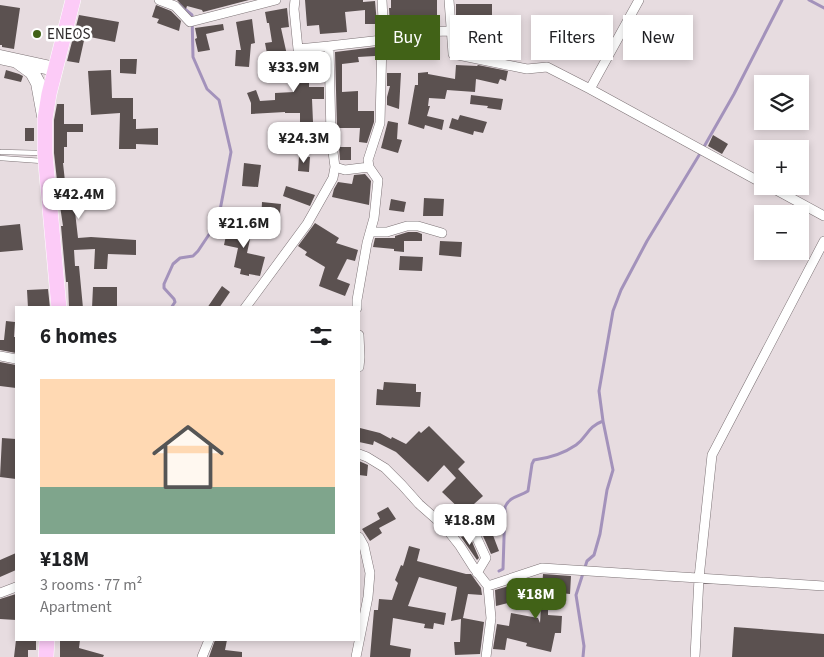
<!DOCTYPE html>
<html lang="en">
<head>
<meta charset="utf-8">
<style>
	:root { --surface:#fff; --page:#f6f6f6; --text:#202124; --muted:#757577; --accent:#416217 }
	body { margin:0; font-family:"Source Sans 3",sans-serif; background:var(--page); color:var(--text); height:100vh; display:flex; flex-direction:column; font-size:19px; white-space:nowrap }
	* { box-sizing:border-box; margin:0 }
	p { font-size:16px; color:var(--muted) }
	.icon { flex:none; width:28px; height:28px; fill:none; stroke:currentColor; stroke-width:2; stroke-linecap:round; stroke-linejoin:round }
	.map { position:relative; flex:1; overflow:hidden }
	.drawer { position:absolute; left:15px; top:306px; width:345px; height:335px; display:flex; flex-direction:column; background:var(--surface); border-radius:0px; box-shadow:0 2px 8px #0003 }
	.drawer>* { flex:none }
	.guide { position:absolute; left:375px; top:15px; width:374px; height:45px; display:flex; gap:10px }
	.buttons { position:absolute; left:754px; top:75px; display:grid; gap:10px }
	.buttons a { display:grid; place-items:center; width:55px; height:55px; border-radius:0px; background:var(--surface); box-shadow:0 2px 8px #0003; font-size:25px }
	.price { position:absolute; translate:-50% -42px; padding:0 11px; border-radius:10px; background:#fff; color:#222; font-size:16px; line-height:32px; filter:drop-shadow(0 1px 2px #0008) }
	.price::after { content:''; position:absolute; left:50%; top:30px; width:15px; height:11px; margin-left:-8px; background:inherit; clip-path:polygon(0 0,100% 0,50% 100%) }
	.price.selected { background:var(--accent); color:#fff }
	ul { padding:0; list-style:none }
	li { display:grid; align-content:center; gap:10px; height:265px; padding:0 25px }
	li span { display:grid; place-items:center; height:155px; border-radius:0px; color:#555 }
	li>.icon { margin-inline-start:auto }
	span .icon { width:90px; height:90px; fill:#fffc; stroke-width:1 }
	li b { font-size:21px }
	h2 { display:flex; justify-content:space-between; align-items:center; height:60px; padding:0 25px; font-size:21px }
	.pill { padding:0 18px; border-radius:0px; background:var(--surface); box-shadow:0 2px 8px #0003; font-size:18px; line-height:45px }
	.pill.selected { background:var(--accent); color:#fff }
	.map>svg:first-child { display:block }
</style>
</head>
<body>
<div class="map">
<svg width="824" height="657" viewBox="0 0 824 657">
	<rect width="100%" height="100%" fill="#e7dce0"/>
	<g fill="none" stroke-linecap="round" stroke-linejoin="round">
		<path stroke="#a392bb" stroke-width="3" d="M809,0L824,8
			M171,308L175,302L174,299L164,288V284L173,264L180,258L193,256L198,251L218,221L231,152L219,100L207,89L193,57L192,15L180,5L182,0
			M499,571L503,569L505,507C510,496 519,497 528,491L532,464L534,460C550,458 563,454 576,445C588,436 587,427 603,421
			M583,657L584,646L576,595L587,561L594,555L600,534L607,490L613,470L603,421L599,391L613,311L621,290L647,241L701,152L734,94L782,0"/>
	</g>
	<path fill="#5b5150" d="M177,0H249L203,12L202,10L187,6L186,9Z
		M305,0H363V2L375,1L377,24H365V10L345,12L347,32L320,34L319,25L307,26Z
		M391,0H437V25L426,26V22L404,23V26L390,27L389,8H391Z
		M456,4H492V16L456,15Z
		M0,5L20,8L14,49L2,47V45H0Z
		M156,5L171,11L181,21L179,31L157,23L159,19L152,17Z
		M287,8L289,27L281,28L287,55L268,59L265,43L272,42L269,23H267L265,12Z
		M79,15L119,22L115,42L85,36L79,63L67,61Z
		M252,19L255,43L251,44L249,67L235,66L236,50H241L236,22Z
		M223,24L224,30L206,34L210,50L198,52L195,39L197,38L195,28Z
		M458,36L473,37V49H462V47H459Z
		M437,38V49H428V51H404V59L388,60V45H391L390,39Z
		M376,47L375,56L358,57L359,62L342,64V92L358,91V111H374V122L367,143L359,142L360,128H337L335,52Z
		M323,53V65H309V87H324V99H312L313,122H300V113H285V112L251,114V103L247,93L256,90L260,101L275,100V93L294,92L295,72H298V55Z
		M120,59H137L136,74L120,73Z
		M456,65L477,66L478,65L508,71L506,81L500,79L498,84L476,79L475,92L447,90L445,99L429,98L428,106H430L427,116L444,120L442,130L425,125L424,129L408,124L415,85H418V73L428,72V74L455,79Z
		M6,70L19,74L23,76L21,82L4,78Z
		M111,70L112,98H133V119H136V129L158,128V145L136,144V149H119L120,113L91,115L88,71Z
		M387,73H401L399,109L387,105V97L390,86H387Z
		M471,95L503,99L501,110L487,108L488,106L470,104Z
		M57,104H64V124H83V132H67V147H64V163H63L67,200L78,198L80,212H75L78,238L91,237L136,240V255L108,254L107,269H94L95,249L74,250L75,266H79L83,308H69L68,282H66L61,226H63L59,199L54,153V120Z
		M460,115L487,122L483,133L474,131L473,135L449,128L452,118L458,120Z
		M388,121L398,123L397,139L402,140L398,153L381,148Z
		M25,128H34V141H25Z
		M713,135L728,144L722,154L708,146Z
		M308,141H324V153H308Z
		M339,147H351V160H340Z
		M299,156L310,157L309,172L298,171Z
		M244,163L261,165L258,187L242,186Z
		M365,174L371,181L369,205L332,197L334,189L338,182L352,184L354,175Z
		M286,186L315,195L310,206L283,196Z
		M424,198L444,199L443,216H423Z
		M391,199L406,202L404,212L389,210Z
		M262,202L281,204L279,224L261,222Z
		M229,221L253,225L247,253L265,257L260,276L249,274V276L240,274L241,269L234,267L238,248L224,245Z
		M315,223L339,238L336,243L358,250L355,261L347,259L337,279L350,284L345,296L319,286L325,267L305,255L307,252L298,246Z
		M20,224L23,250L0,252V226Z
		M408,232H417L422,234V241H404V252L394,251V249L373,247L375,238H395V236Z
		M440,241L462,242L461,257L439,255Z
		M400,256L423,257L422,271L399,270Z
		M222,286L230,292L219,308H207Z
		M93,287H117V307L92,308Z
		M48,289L50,308H28L27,290Z
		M6,321L15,322L14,337H16V353L0,350V340H4Z
		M0,362L16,365V388L0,386Z
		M384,382L416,384V392H421L420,407L376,405L377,389L383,390Z
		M429,426L465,462L458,469L483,496L474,504L476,506L466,515L442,492L456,478L444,465L428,482L396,452L374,441L373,445L359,442L360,428L380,433L391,439L392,437L406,444L419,431L421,433Z
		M2,438L16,439V479L0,477Z
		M359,461L368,465L367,476L359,475Z
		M388,507L396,519L379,528L382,533L370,541L362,529L380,519L377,513Z
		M487,520L492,529L491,530L499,551L491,554L480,529L477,527Z
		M464,536L470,537L479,558L477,560L461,537Z
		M409,546L420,549L417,561L466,574H471L481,588L482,595L468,594L463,618L484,622L480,654L455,655L454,642H460L461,619L451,621L457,587L419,577L408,606L446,613L444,625L434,623L433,629L424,628L425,624L393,618L390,645L411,649L410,657H370L374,610H378L379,599L392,600L398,583L395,580L401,565L403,566Z
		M16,553V570L0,577V560Z
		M543,574L571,576L570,594L548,592V615L562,616L561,633H555L551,652L526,646L527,643L507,638L505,650L493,649L497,624L509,626L511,613L538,618L540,623Z
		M528,582L532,597L496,606L495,590L509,586V588Z
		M16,594V620L0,619V599Z
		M734,627L824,634V657H732Z
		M16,640H36V650H28V657H14Z
		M60,640H80L79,648L104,655L103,657H60Z
		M215,640H227L225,650L242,652V657H209Z"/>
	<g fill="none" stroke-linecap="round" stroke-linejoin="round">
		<g stroke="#7d7376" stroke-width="5.5">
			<path id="service" d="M1,152L42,153
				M0,158L42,161"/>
		</g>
		<g stroke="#7d7376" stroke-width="10">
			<path id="minor" d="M159,0L175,6L190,22L276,0
				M295,0L294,9L298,49L329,46
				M449,0L453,54L527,69L547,67L590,89
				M639,0L590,89L762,183
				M384,33L451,31
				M335,167L345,170L369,167
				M769,186L824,216
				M370,232H387L407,226H418L442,233
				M245,308L307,224L333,178L335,167L331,137L329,46L382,40
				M357,308V300L367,243L374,218L378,180L369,167L368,160L380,123L382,40H384L382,0
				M359,335L360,357L359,367
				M0,356L16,359
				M359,454L367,457L385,468L402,485L419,504L445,527L460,546L474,568L488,586L491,618L486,657
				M445,527L463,529L474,532L486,558L477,573
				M488,586L542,568L824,586
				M0,593L16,587
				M202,657L209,640
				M356,657L368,597L370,573L364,546L359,537
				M695,657L699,578L712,455L824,241"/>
		</g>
		<g stroke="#7d7376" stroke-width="15">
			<path id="secondary" d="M0,57L55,69
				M17,61L32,72L38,83L44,116"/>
		</g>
		<g stroke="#fff" stroke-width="16">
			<path id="primary" d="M59,308L45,153V119L49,94L73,0
				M46,657L47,640"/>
		</g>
		<use href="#service" stroke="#fff" stroke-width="4.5"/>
		<use href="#minor" stroke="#fff" stroke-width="9"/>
		<use href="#secondary" stroke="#fff" stroke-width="14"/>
		<use href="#primary" stroke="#fccbf7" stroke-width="15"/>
	</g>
	<circle fill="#416217" stroke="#fff" stroke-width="2" cx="37" cy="34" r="5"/>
	<g text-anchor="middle" stroke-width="5" stroke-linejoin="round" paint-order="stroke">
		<g font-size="15" fill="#302c2d" stroke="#fff" text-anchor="start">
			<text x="47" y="39">ENEOS</text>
		</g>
	</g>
</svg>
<div class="buttons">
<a><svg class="icon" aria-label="layers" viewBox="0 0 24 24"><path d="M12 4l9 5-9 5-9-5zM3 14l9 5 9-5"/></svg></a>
<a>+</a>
<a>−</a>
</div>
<b class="price" style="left:294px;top:93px">¥33.9M</b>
<b class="price" style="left:304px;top:164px">¥24.3M</b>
<b class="price" style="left:79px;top:220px">¥42.4M</b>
<b class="price" style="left:244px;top:249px">¥21.6M</b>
<b class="price" style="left:470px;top:546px">¥18.8M</b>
<b class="price selected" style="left:536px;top:620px">¥18M</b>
<div class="guide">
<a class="pill selected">Buy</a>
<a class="pill">Rent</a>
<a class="pill">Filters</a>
<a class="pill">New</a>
</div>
<section class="drawer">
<h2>6 homes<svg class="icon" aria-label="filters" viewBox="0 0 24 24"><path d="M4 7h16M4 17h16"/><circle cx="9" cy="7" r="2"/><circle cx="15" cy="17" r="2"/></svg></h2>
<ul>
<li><span style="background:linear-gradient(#ffd9b3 70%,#7fa58c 0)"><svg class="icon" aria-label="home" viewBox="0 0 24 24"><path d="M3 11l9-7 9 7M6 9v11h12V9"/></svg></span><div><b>¥18M</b><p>3 rooms · 77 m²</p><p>Apartment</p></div></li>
</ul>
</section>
</div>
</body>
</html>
